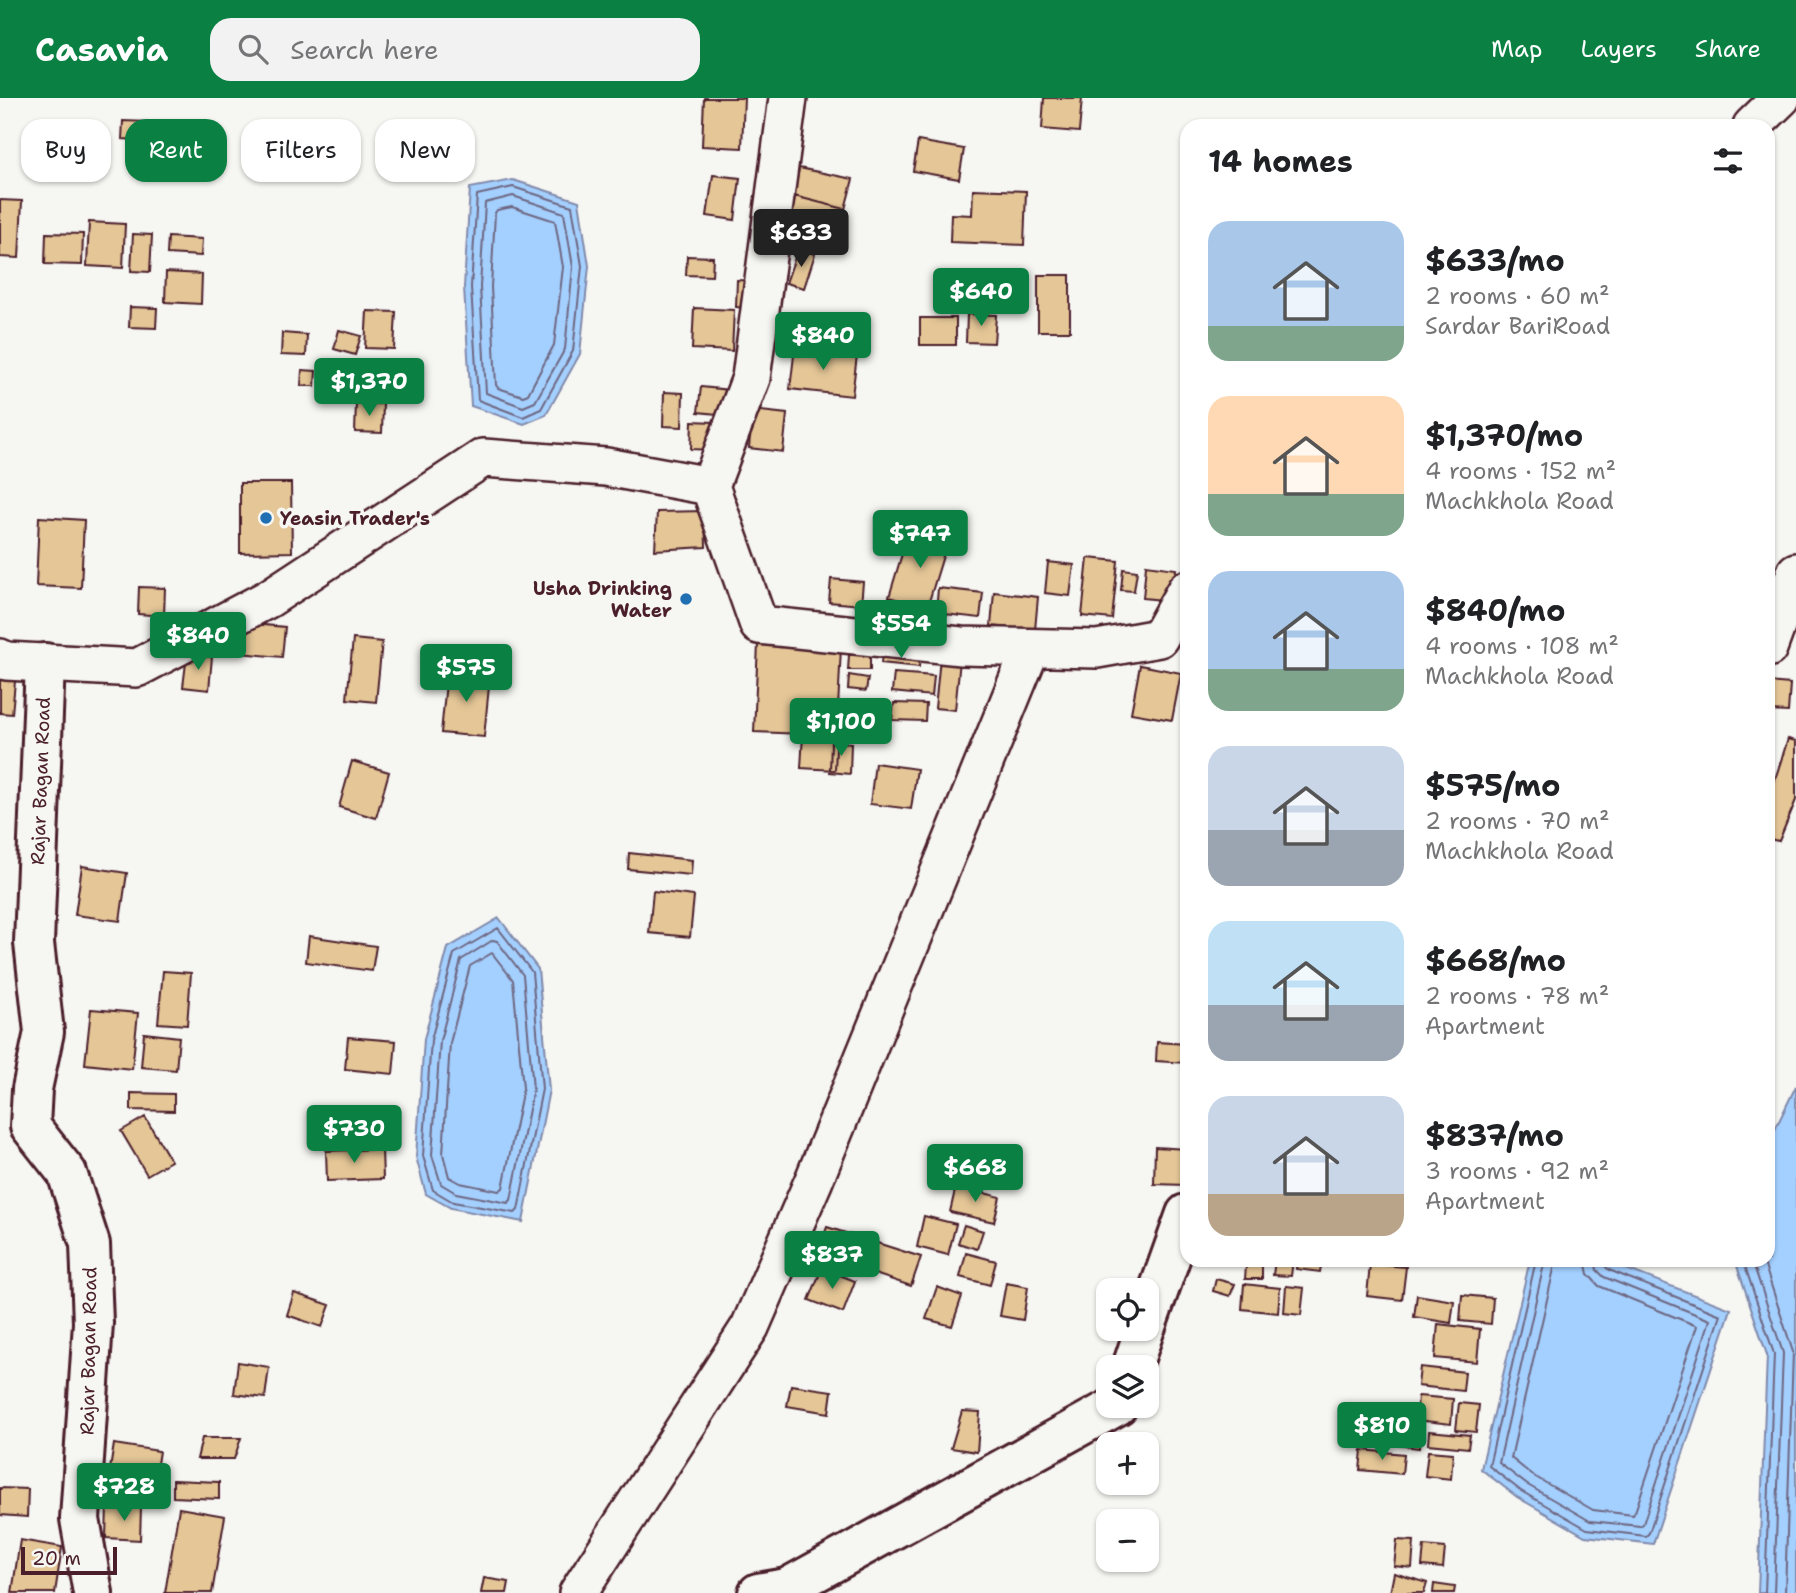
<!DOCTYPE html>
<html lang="en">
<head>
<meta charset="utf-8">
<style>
	:root { --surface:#fff; --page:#f2f2f2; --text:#202124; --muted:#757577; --accent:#0b8043 }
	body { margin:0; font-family:"Shantell Sans",sans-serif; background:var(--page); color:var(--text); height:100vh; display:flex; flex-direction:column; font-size:26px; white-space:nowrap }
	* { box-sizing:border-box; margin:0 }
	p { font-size:23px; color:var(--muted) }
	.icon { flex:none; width:38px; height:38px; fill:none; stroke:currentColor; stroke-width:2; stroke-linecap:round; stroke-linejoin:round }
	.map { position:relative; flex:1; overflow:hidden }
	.side { position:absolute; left:1180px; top:21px; width:595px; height:1148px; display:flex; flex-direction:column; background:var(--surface); border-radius:21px; box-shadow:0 2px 5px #0004 }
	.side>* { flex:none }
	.hud { position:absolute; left:21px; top:21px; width:665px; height:63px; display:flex; gap:14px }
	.tools { position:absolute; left:1096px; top:1180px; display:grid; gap:14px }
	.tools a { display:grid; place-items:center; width:63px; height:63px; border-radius:14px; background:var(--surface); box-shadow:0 2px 5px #0004; font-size:35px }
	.scale { position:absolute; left:21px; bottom:18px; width:96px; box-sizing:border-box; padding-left:7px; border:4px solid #4a1f2b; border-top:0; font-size:19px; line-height:24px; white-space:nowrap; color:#4a1f2b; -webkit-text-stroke:5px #f6f6f2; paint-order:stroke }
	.price { position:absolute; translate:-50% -60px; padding:0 16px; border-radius:7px; background:var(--accent); color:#fff; font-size:23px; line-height:46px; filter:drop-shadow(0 2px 4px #0008) }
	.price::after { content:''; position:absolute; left:50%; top:42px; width:21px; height:16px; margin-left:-10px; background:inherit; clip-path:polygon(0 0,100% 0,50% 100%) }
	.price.current { background:#222; color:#fff }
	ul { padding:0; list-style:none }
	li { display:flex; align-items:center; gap:21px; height:175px; padding:0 28px }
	li span { display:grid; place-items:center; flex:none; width:196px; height:140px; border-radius:21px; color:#555 }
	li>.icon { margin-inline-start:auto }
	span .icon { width:84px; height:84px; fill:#fffc; stroke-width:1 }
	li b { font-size:30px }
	h2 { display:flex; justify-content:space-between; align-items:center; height:84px; padding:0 28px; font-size:30px }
	.pill { padding:0 24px; border-radius:21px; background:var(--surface); box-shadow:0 2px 5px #0004; font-size:24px; line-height:63px }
	.pill.current { background:var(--accent); color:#fff }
	header { display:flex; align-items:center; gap:42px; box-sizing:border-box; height:98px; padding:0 35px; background:var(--accent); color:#fff }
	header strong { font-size:33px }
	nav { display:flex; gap:38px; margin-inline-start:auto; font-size:24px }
	.search { width:490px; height:63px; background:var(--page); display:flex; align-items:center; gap:18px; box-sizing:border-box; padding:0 24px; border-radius:21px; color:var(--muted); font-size:26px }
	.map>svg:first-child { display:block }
</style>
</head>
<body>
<header>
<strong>Casavia</strong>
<div class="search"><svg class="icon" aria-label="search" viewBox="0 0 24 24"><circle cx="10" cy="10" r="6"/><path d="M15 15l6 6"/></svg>Search here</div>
<nav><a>Map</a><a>Layers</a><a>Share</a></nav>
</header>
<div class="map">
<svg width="1796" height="1495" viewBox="0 0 1796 1495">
	<rect width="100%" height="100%" fill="#f6f6f2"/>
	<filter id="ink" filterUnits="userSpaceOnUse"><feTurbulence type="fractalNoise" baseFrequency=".0143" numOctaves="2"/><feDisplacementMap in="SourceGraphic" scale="14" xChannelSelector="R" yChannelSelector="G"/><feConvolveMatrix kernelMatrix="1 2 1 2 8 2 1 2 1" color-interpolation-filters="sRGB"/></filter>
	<g filter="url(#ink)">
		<path fill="#a4d0ff" stroke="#8089aa" stroke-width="2" d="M513,82L579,103L589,168L580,256L546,317L524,326L471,308L464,189L470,90Z
			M499,820L538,871L549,992L523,1124L451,1110L426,1096L416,1059L424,941L448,850Z
			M1796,988V1495H1758L1767,1257L1735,1162H1768V1046Z
			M1530,1162H1603L1731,1211L1653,1446L1585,1438L1517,1399L1481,1371Z"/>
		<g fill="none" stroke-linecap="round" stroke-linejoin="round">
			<path stroke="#6e6680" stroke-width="2" d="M513,89L572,108L582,168L573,253L541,311L523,319L478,302L471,189L477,97Z
				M513,98L564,115L573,169L565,251L535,304L523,309L486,295L480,189L485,105Z
				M512,109L555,123L563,169L554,247L528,296L523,298L498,290L496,287L491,189L495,115L497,112Z
				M498,830L532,874L542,991L518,1112L515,1115L453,1104L433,1092L423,1058L431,942L454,856Z
				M493,842L497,843L523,877L533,991L511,1102L508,1105L456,1095L441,1086L432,1057L440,943L461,862Z
				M492,855L513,882L523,990L503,1090L499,1093L460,1085L449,1079L443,1056L450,945L470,868Z
				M1536,1162L1489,1368L1521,1393L1587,1431L1646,1438L1649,1435L1721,1217L1609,1172L1605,1168L1604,1162
				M1545,1162L1499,1365L1526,1386L1590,1423L1640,1428L1643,1426L1710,1222L1604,1179L1597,1172L1595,1162
				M1556,1162L1511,1360L1532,1377L1593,1412L1633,1417L1635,1414L1697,1228L1599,1188L1588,1176L1585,1162
				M1743,1162L1774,1256L1765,1495
				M1752,1162L1783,1255L1774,1495
				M1763,1162L1793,1254L1785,1495"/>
		</g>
		<path fill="#e4c697" stroke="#4a1f2b" stroke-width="2" d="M704,0H744L742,50L702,48Z
			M1044,0H1082L1079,34L1042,31Z
			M123,23L175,25L174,44L122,41Z
			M918,43L964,51L959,81L913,73Z
			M155,53L176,54L175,80L154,79Z
			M799,70L853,81L845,111L794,98Z
			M713,77L740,80L735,122L707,118Z
			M973,91L1026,93L1024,147L950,144L951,116L972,117Z
			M794,98L845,111L839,132L789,119Z
			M0,102L22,103L19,160L0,159Z
			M89,124L125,126L123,170L87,168Z
			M46,135L83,136L82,167L45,166Z
			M133,136L152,137L150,174L131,173Z
			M168,139L202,141L201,158L167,156Z
			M798,151L815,156L804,190L786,185Z
			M687,158L713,159L712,178L686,177Z
			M166,174L202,176L201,206L165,204Z
			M1038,177H1070V233H1038Z
			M737,182L754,183L752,210L736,209Z
			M130,209L157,210L156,230L129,229Z
			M694,210L734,212L732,253L692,251Z
			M367,213L396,214L394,251L365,250Z
			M967,216L996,217L994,245L966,244Z
			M920,220H956V247H920Z
			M339,232L361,238L355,257L334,251Z
			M282,235L307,237L306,258L281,257Z
			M795,249L857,257L852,298L790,291Z
			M350,265L383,267L382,299L348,297Z
			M302,272L316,273L315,288H301Z
			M324,276L340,277L339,302L323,301Z
			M701,289L730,292L727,317L698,314Z
			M664,294L683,295L682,329L663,328Z
			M356,305L383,306L382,335L355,334Z
			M752,312L787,316L783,354L749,350Z
			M692,323L714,324L713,352L691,351Z
			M240,385H291L292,454L240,455Z
			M705,413L706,449L655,452L657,414Z
			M39,419L84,422L81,490L36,488Z
			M935,426L951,432L927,510L889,499L905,446L927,453Z
			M1088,460L1118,463L1112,521L1082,518Z
			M1048,464L1074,467L1070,498L1045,495Z
			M1146,467L1176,471L1173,503L1143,500Z
			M1123,471L1137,473L1134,493L1121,492Z
			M831,481L863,484L861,507L829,504Z
			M139,489L165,490L164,518L138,516Z
			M938,490L983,495L980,520L936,515Z
			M994,494L1038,499L1035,532L991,528Z
			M868,506L894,509L892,528L866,525Z
			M242,525L285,529L282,559L239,555Z
			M353,541L382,544L376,604L347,601Z
			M758,546L841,549L835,672L801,670L803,636L754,634Z
			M882,556L920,559L919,569L881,565Z
			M187,557L212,559L209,592L183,589Z
			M849,557H870V572H848Z
			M940,560L960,562L955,612L935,610Z
			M1140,567L1181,575L1172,622L1131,615Z
			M447,574L490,578L484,639L441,635Z
			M894,575L934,578L932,598L892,594Z
			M849,577L868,580L866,593L848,591Z
			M0,581L15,583L12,616L0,615Z
			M1768,584L1790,586L1788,614L1768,613Z
			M894,605L926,606L925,623L892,622Z
			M1788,641L1796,643V702L1779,743L1768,741V703Z
			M831,644L851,645L850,676L830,674Z
			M352,663L389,674L376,720L339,709Z
			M875,665L917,671L911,711L870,706Z
			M629,755L692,762L691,777L628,771Z
			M82,768L127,775L120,823L75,817Z
			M653,793L694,798L690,839L649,835Z
			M309,838L376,848L372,873L306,864Z
			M163,873L191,875L187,927L158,925Z
			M91,911L138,915L132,971L85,966Z
			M144,935L179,939L176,972L141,969Z
			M348,939L396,943L393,976L345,971Z
			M1157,944L1186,946V965L1156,963Z
			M131,995L174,996V1013L131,1012Z
			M145,1019L171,1063L147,1077L121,1033Z
			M1155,1049L1186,1051V1087L1154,1086Z
			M382,1051L383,1081L327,1083L326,1053Z
			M956,1088L1000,1099L994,1124L950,1114Z
			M924,1118L956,1126L948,1157L917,1149Z
			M964,1127L983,1133L977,1151L958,1145Z
			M827,1129L921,1159L911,1188L817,1157Z
			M966,1155L996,1163L990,1187L960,1179Z
			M1275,1162H1293L1291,1178L1273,1177Z
			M1297,1162H1322L1320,1174L1296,1171Z
			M1370,1166L1406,1169L1402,1202L1367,1198Z
			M1246,1167H1262V1181H1245Z
			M822,1170L855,1183L843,1215L809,1202Z
			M1216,1181L1235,1186L1230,1198L1213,1193Z
			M1006,1185L1028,1189L1023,1222L1000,1218Z
			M1244,1186L1280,1190L1278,1215L1242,1211Z
			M1286,1188L1304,1190L1301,1217L1284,1215Z
			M937,1189L962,1198L952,1228L926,1221Z
			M294,1195L330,1207L322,1229L287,1217Z
			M1417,1197L1454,1203L1451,1225L1414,1219Z
			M1462,1197L1493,1200L1491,1226L1460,1223Z
			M1438,1226L1480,1231L1477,1264L1435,1260Z
			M238,1264L269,1269L265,1300L234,1296Z
			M1420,1269L1465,1274L1463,1293L1418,1288Z
			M791,1287L832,1293L829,1315L787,1308Z
			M1418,1298L1453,1301L1451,1326L1416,1322Z
			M1459,1305L1479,1307L1476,1334L1456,1332Z
			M962,1313L980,1314L977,1354L951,1350Z
			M1399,1325L1421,1328L1419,1350L1396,1347Z
			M1429,1333L1470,1337L1468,1350L1428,1346Z
			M202,1340H241L234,1361H197Z
			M114,1346L159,1353L151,1404L106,1397Z
			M1362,1352L1404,1356L1402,1376L1360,1372Z
			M1428,1353L1453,1355L1451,1381L1425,1378Z
			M173,1382L219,1384V1401L173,1399Z
			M0,1390L28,1391L27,1419L0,1417Z
			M107,1408L141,1409L140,1442L106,1440Z
			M179,1410L225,1418L212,1495H165Z
			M20,1442L62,1449L55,1495H12Z
			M1397,1442L1414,1443L1412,1470L1394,1468Z
			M1424,1448L1445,1450L1443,1470L1422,1468Z
			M1394,1475L1427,1485L1424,1495H1390Z
			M484,1480L509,1484L507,1495H481Z
			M1434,1486L1455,1489L1454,1495H1433Z"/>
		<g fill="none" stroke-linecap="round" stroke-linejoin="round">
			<g stroke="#4a1f2b" stroke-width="42">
				<path id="minor" d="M1752,28L1781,0
					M710,388L751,280L788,0
					M1768,550L1796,474
					M0,560L6,563L137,570L268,501L483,360L606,369L710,388L759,527L961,548L1097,551L1159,540L1186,492
					M578,1495L750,1229L814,1082L1031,550"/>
			</g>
			<g stroke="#4a1f2b" stroke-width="44">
				<path id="major" d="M45,565L34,845L44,934L32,991L30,1028L67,1075L90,1146L93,1225L80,1421L93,1495
					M1146,1228L1186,1116
					M1132,1269L1145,1230
					M758,1495L787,1490L1118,1307"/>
			</g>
			<use href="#minor" stroke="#f6f6f2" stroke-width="37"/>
			<use href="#major" stroke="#f6f6f2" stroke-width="38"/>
		</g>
	</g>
	<g fill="#1f6fb2" stroke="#f6f6f2" stroke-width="2.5">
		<circle cx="266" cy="420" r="7"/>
		<circle cx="686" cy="501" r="7"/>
	</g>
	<g text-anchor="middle" stroke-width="7" stroke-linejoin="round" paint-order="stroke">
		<g font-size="19" font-weight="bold" fill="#4a1f2b" stroke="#f6f6f2" text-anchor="start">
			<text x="280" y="427">Yeasin Trader's</text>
			<text x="672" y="497" text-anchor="end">Usha Drinking<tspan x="672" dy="22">Water</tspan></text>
		</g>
		<g font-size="19" fill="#4a1f2b" stroke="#f6f6f2">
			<text transform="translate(40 683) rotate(-88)" y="7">Rajar Bagan Road</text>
			<text transform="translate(88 1253) rotate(-89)" y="7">Rajar Bagan Road</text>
		</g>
	</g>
</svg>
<div class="tools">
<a><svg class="icon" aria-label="locate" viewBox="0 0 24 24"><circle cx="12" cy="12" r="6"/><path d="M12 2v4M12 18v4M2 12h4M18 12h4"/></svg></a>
<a><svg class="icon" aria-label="layers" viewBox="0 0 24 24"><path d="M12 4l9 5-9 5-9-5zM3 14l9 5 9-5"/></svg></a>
<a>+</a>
<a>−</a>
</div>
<div class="scale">20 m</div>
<b class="price current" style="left:801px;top:171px">$633</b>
<b class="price" style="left:981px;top:230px">$640</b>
<b class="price" style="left:823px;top:274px">$840</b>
<b class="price" style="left:369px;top:320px">$1,370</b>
<b class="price" style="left:920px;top:472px">$747</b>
<b class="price" style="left:901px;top:562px">$554</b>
<b class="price" style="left:198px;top:574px">$840</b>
<b class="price" style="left:466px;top:606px">$575</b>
<b class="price" style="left:841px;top:660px">$1,100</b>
<b class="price" style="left:354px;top:1067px">$730</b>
<b class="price" style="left:975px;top:1106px">$668</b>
<b class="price" style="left:832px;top:1193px">$837</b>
<b class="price" style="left:1382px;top:1364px">$810</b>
<b class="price" style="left:124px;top:1425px">$728</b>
<div class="hud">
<a class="pill">Buy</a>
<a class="pill current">Rent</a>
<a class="pill">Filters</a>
<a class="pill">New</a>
</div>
<section class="side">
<h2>14 homes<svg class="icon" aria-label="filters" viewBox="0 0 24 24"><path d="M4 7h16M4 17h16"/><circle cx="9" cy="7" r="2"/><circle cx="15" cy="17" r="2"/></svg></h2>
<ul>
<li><span style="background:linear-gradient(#a9c7e8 75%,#7fa58c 0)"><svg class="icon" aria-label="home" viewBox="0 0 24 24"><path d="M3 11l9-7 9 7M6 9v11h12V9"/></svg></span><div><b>$633/mo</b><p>2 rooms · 60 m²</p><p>Sardar BariRoad</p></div></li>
<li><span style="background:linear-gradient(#ffd9b3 70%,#7fa58c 0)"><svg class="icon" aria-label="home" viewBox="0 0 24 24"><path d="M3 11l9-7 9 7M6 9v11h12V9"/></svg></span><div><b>$1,370/mo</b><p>4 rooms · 152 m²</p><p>Machkhola Road</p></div></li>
<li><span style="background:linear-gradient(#a9c7e8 70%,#7fa58c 0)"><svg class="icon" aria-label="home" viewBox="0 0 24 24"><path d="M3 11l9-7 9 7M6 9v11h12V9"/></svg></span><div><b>$840/mo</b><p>4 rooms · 108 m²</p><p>Machkhola Road</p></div></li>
<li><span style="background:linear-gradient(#c9d6e8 60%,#9aa5b1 0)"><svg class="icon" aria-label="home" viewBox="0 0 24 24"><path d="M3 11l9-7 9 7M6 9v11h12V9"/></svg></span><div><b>$575/mo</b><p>2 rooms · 70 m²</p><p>Machkhola Road</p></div></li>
<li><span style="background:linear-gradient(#bfe0f5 60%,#9aa5b1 0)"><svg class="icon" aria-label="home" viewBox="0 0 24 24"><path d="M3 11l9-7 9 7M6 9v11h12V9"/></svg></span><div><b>$668/mo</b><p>2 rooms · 78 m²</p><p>Apartment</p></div></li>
<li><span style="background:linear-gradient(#c9d6e8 70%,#b9a48a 0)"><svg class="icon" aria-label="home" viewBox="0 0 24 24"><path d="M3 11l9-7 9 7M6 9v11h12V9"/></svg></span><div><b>$837/mo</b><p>3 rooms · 92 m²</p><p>Apartment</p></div></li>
</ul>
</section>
</div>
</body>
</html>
